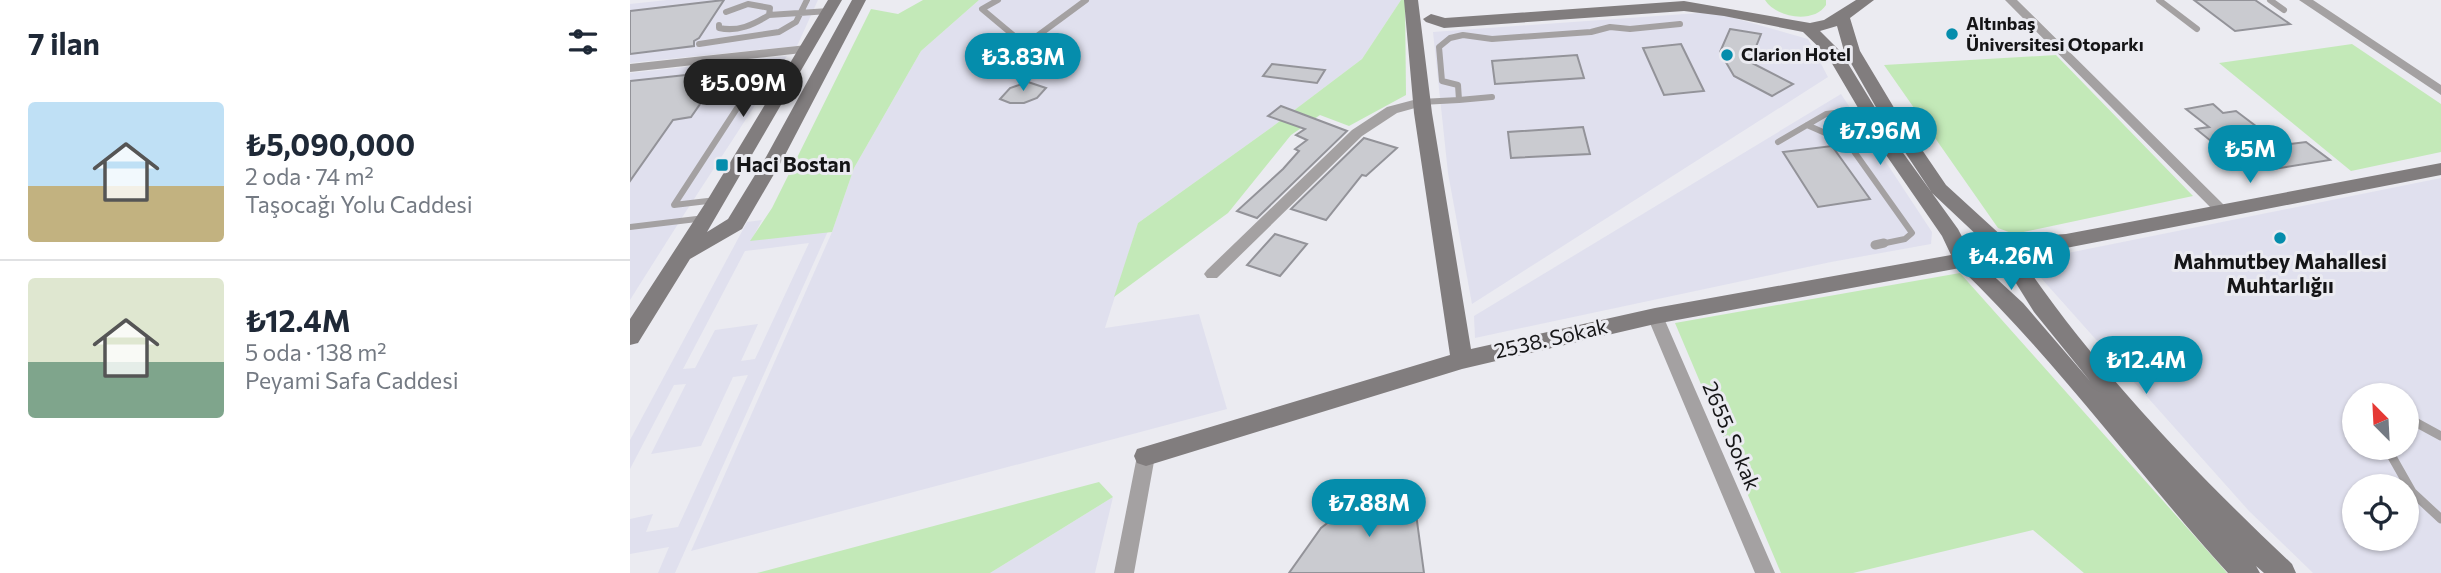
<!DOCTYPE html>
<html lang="tr">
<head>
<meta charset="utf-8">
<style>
	:root { --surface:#fff; --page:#f6f6f7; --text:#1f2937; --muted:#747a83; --line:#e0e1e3; --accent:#058dac }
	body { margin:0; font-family:Commissioner,sans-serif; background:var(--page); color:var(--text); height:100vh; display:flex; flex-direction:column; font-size:26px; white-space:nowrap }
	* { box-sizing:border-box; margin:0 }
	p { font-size:23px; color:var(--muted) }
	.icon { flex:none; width:38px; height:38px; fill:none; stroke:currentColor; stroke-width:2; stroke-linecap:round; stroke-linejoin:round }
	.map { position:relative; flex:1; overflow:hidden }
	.drawer { display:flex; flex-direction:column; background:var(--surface); width:630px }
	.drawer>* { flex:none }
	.needle { width:46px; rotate:336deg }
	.fabs { position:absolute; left:1712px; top:383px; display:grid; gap:14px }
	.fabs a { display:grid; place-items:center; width:77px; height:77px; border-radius:50%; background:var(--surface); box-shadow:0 2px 5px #0004; font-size:35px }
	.price { position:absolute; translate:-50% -60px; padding:0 16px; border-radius:24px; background:var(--accent); color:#fff; font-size:23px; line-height:46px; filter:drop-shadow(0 2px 4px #0008) }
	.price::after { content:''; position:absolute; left:50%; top:42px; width:21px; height:16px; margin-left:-10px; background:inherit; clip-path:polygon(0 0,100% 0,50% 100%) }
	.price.current { background:#222; color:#fff }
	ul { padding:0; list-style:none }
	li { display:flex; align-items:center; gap:21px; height:175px; padding:0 28px }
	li+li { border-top:2px solid var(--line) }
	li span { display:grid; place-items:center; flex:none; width:196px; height:140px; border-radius:7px; color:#555 }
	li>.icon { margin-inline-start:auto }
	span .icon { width:84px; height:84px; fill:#fffc; stroke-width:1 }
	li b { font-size:30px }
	h2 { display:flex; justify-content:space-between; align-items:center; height:84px; padding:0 28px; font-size:30px }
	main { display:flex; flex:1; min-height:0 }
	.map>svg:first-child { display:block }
</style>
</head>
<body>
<main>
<section class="drawer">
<h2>7 ilan<svg class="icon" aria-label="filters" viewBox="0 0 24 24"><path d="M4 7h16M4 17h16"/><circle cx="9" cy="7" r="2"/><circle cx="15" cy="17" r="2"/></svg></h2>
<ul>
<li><span style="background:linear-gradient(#bfe0f5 60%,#c2b280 0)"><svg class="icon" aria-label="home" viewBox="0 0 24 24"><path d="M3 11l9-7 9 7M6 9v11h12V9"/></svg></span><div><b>₺5,090,000</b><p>2 oda · 74 m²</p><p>Taşocağı Yolu Caddesi</p></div></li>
<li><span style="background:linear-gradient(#dfe7d0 60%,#7fa58c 0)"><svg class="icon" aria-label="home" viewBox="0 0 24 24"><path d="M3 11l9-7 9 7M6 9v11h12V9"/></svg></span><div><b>₺12.4M</b><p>5 oda · 138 m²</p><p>Peyami Safa Caddesi</p></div></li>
</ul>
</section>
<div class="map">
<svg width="1811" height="573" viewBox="0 0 1811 573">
	<rect width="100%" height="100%" fill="#ebebf1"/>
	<path fill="#e0e0ee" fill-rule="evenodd" d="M37,0H188L167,46L0,63V4Z
		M349,0H771L732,59L642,127L508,223L475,328L569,314L597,409L61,551L202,232L224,168L291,51Z
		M1083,12L1178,39L1198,77L842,304L818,173L803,32Z
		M157,56L53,216L0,300V73Z
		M1211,94L1302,232L1301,244L1201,262L845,338L844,316Z
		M1811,178V573H1683L1619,511L1403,269V260ZM1724,396H1776V448H1724ZM1724,486H1776V539H1724Z
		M207,211L45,573H28L39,547L0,554V519L23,514L16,532L48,527L118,375L103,377L71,446L21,454L56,384L44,385L0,469V440L117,222L132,220L123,237ZM179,243L125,359L111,361L128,324L85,330L65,368L53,369L115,251Z
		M483,497L465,573H360Z"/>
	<path fill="#c3e9b8" d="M293,0H349L291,51L224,168L202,232L120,241L142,208L241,9L268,14Z
		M771,0H775L776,95L719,126L690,115L661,135L598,213L484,297L508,223L642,127L732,59Z
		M1135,0H1196V5C1184,24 1146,18 1135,0Z
		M1722,44L1811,104V152L1721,171L1589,63Z
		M1426,55L1563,196L1384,234L1368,228L1254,65Z
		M1330,273L1592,567L1597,573H1454L1403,530L1223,573H1151L1045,323Z
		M469,482L483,497L360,573H127Z"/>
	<path fill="#cacbd0" stroke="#939399" stroke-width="2" d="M94,0L69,38L64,41V46L0,54V11Z
		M1564,0H1625L1660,24L1605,31Z
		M1100,29L1131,34L1120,62L1163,84L1142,96L1104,76L1090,52Z
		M1051,44L1074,91L1034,95L1013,48Z
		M947,55L954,78L865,84L862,61Z
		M642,64L695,70L687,83L633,76Z
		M93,71L61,117L43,120L0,181V81Z
		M398,82L416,88L407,98L394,103H380L370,99L380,88Z
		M1583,104L1593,113L1606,111L1651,145L1676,142L1700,160L1644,169L1631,159L1607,162L1566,129L1579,127L1556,109Z
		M651,106L717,131L627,218L607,211L653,169L669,151L665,149L677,140L666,135L675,129L638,116Z
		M953,127L960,154L881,158L878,132Z
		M734,138L767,148L736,176L732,175L696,220L661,209Z
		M1202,146L1240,199L1188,207L1153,152Z
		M645,234L677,244L650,276L617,265Z
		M782,484L794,573H659L691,528L709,514L745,500L744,491Z"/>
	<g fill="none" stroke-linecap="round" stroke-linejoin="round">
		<path stroke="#a4a1a2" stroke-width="6" d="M368,0L352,9L395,45L456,0
			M1529,0L1567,29
			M1640,0L1654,10
			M96,12L118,4L140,8L139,15L199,11
			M89,25V28C108,32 123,25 139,15
			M69,44L149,32L166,22L177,0
			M829,100L862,97
			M791,102L829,100L828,85L812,81L809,47L820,38L833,35L862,39L961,32L980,27L1000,29L1050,24
			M1177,125L1218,143L1282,233L1275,239L1246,245
			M1148,142L1196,114L1237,109
			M86,200L44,205L130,73L165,70
			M0,227L75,218"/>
		<path stroke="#a4a1a2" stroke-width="9" d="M1245,245L1254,243
			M1776,417L1811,436
			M1757,448L1782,492L1811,519"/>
		<path fill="#a4a1a2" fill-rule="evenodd" d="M1375,0H1387L1597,208L1599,211L1597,214H1587Z
			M1669,0H1683L1811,85V95Z
			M177,45L183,49L181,52L0,72V64Z
			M791,98L796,99V105L767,113L732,136L587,278H577L574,274L577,270L722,130L757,107Z
			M1025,310L1031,312L1033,316L1145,573H1125L1017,316L1019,312Z
			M516,448L523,451L525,456L504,573H484L507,456L509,451Z"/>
		<path fill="#817d7e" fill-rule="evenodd" d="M198,0H212L77,232L98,219L136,157L222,0H236L154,157L112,229L60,259L8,343L0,345V319L78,199Z
			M774,0H788L802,113L841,349L1025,308L1321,255L1312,236L1254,152L1197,55L1173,32L1094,16L1054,11L814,28L796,22L793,19L801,14L815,18L1054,1L1180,23L1194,20L1226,0H1244L1220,18L1230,51L1269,116L1316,185L1374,238L1436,234L1811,163V175L1436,248L1386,251C1461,364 1563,471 1662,564L1666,573H1634L1626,566L1630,573H1598C1507,473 1428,362 1330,268L1025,324L832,369L516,466L507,463L504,456L507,449L820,355L784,113ZM1207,26L1214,51L1251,116L1302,193L1369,256L1404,312L1460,381L1393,303L1342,256L1328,229L1271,150L1211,52L1190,31Z"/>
	</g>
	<g fill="#058dac" stroke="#ebebf1" stroke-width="2.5">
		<circle cx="1322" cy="34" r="7"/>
		<circle cx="1097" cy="55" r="7"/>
		<rect x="85" y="158" width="14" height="14" rx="3.5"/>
		<circle cx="1650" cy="238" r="7"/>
	</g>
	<g text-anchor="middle" stroke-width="6" stroke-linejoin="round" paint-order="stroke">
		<g font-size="18" font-weight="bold" fill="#151517" stroke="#ebebf1" text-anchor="start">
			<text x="1336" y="30">Altınbaş<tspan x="1336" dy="21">Üniversitesi Otoparkı</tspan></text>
			<text x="1111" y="61">Clarion Hotel</text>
		</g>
		<g font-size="21" font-weight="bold" fill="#151517" stroke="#ebebf1" text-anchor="start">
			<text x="106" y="172">Haci Bostan</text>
			<text x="1650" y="269" text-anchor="middle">Mahmutbey Mahallesi<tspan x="1650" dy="24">Muhtarlığıı</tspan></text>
		</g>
		<g font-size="21" fill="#151517" stroke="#ebebf1">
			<text transform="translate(921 339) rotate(-13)" y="7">2538. Sokak</text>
			<text transform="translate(1101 436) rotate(67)" y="7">2655. Sokak</text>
		</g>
	</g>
</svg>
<div class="fabs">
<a><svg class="needle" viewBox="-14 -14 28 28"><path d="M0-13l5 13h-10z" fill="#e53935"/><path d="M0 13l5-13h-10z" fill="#747a83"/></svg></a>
<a><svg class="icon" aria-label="locate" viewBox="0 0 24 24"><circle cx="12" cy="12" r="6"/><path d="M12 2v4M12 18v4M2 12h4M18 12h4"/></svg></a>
</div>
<b class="price" style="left:393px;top:93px">₺3.83M</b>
<b class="price current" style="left:113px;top:119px">₺5.09M</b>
<b class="price" style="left:1250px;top:167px">₺7.96M</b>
<b class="price" style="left:1620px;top:185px">₺5M</b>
<b class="price" style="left:1381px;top:292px">₺4.26M</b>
<b class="price" style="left:1516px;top:396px">₺12.4M</b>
<b class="price" style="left:739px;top:539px">₺7.88M</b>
</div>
</main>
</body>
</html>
